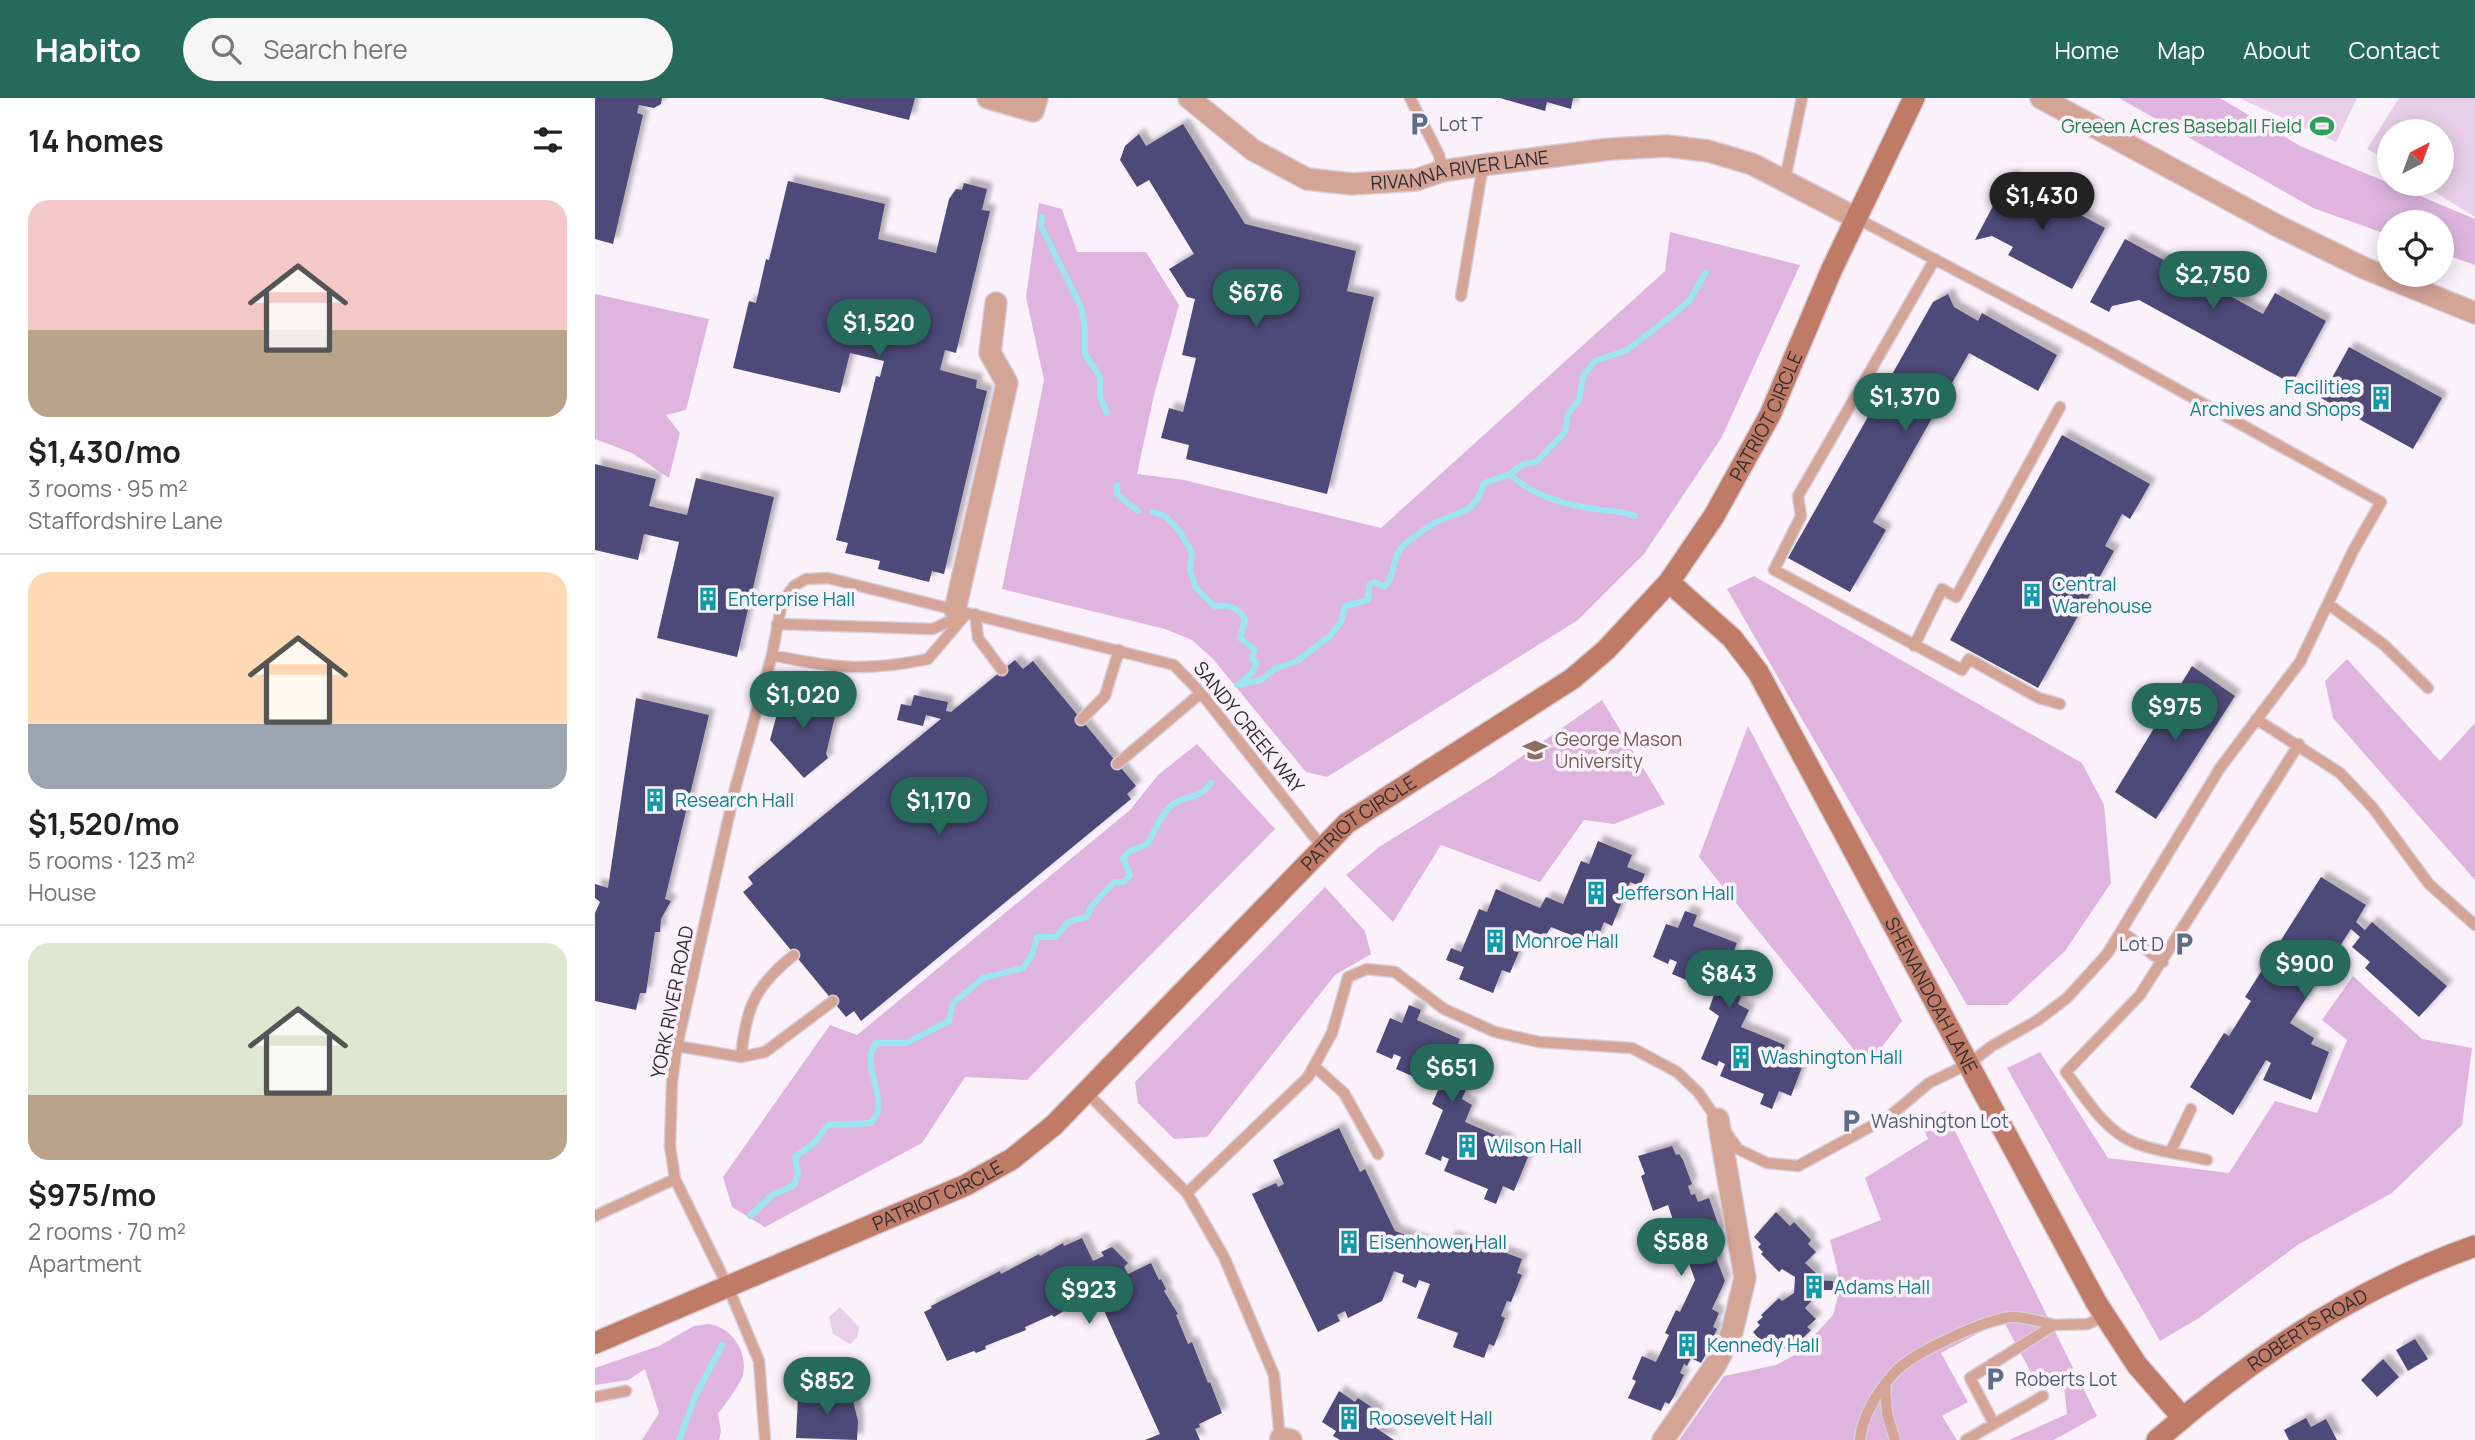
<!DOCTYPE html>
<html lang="en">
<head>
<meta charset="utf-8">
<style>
	:root { --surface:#fff; --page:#f6f6f6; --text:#222; --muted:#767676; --line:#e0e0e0; --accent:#266a5c }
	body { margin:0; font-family:Manrope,sans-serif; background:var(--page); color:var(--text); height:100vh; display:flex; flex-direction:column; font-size:26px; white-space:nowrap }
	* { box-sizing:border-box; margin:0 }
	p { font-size:23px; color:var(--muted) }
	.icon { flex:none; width:38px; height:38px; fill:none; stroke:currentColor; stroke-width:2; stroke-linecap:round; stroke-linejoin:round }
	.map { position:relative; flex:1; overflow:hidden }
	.details { display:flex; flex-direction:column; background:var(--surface); width:595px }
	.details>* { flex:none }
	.needle { width:46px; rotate:41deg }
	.buttons { position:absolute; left:1782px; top:21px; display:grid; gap:14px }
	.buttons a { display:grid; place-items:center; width:77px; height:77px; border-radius:50%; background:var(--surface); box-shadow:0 4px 18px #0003; font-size:35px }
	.price { position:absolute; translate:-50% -60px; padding:0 16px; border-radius:24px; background:var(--accent); color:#fff; font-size:23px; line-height:46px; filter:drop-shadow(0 2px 4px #0008) }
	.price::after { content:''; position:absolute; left:50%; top:42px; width:21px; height:16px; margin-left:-10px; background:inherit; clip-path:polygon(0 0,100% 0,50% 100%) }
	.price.current { background:#222; color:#fff }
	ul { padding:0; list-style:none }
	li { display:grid; align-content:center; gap:14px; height:371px; padding:0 28px }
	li+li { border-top:2px solid var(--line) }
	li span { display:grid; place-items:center; height:217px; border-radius:21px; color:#555 }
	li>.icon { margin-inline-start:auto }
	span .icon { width:126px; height:126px; fill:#fffc; stroke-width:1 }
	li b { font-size:30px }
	h2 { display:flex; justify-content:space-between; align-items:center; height:84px; padding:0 28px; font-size:30px }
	header { display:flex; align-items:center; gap:42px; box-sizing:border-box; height:98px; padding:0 35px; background:var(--accent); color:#fff }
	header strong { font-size:33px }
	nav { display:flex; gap:38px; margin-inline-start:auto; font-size:24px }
	.search { width:490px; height:63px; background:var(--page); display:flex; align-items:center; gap:18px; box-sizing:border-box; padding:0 24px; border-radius:38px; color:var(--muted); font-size:26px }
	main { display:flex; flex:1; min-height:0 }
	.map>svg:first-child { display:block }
</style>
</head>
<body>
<header>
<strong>Habito</strong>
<div class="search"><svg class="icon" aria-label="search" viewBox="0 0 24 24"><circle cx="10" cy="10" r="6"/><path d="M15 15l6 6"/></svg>Search here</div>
<nav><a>Home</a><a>Map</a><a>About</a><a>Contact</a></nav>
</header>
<main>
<section class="details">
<h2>14 homes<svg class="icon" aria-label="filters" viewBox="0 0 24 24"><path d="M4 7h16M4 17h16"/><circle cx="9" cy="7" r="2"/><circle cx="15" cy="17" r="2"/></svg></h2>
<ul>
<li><span style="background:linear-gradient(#f6c9c9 60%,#b9a48a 0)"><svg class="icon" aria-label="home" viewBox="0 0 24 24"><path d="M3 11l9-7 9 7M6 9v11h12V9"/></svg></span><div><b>$1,430/mo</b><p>3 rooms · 95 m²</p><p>Staffordshire Lane</p></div></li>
<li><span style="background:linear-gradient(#ffd9b3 70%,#9aa5b1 0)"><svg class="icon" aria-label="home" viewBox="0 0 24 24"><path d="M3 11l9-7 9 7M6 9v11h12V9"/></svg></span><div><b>$1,520/mo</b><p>5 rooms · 123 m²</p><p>House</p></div></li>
<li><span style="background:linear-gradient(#dfe7d0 70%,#b9a48a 0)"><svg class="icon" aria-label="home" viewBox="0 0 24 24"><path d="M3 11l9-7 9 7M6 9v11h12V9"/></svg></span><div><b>$975/mo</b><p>2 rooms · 70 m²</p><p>Apartment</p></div></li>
</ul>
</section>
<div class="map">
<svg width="1880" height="1342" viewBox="0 0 1880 1342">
	<defs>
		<filter id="shadow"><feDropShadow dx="6" dy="-6" stdDeviation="2" flood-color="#0004"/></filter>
	</defs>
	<rect width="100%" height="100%" fill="#fbf1fb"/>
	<path fill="#e8cee8" d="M1644,0H1762L1741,44Z
		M1804,0H1880V119L1827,86H1846V33H1794V64L1772,51Z
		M245,1209L264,1229L262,1239L255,1246L238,1236L234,1219Z"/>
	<path fill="#dfb5e0" d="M1524,0H1625L1705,48L1880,121V167L1846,155V124H1794V137L1718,110Z
		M444,105L467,111L482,154H551L584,207L559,297L542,376L589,382L786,430L1070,173L1075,134L1205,167L1127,339L1049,456L983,522L732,679L711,674L618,561L597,542L570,531L407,491L449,282L431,199Z
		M0,196L114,221L91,312L71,317L85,335L74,380L37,355L0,341Z
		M1159,478L1487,665L1509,707L1516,785L1470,853L1412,907H1372L1132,491Z
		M1752,561L1845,663L1880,625V782L1738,620L1730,583Z
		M1007,602L1070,706L1019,726L989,722L945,784L846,747L798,824L751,777L784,749L900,677Z
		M1153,628L1307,923L1272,968L1104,759Z
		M602,646L680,731L432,982L370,979L327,1045L170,1129L137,1109L128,1079L235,927L262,937L535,712L563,677Z
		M730,789L770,833L776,856L740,877L612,1039L579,1041L543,1005L540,984Z
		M1758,878L1827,941L1877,950L1867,1027L1797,1095L1704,1146L1604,1220L1565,1243L1412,970L1445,954L1513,1060L1634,1075L1680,1003L1722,1015L1752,942L1727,922Z
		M1350,1013L1502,1318L1459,1342H1414L1472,1316L1468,1280L1441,1284L1408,1222L1346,1255L1373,1304L1347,1318L1362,1342H1084L1129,1278L1181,1267L1203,1255L1238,1217L1246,1187L1235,1142L1286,1122L1270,1080L1333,1041L1326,1025Z
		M114,1226C137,1229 153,1254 148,1277C146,1285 129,1308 123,1316L126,1333L124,1342H47L64,1315L50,1271L33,1282L0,1287V1270L64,1248L99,1228Z"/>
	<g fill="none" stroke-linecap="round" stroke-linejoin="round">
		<path stroke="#9be6ef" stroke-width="6" d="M447,119L446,128L486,209L490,228V256L505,279V298L512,315
			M915,376C938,399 974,408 1007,412C1019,414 1028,413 1040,418
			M522,387V396L543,413
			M558,414L570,418L583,431L597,454L595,472L601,490L619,508C633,506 644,509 650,522L645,540L659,551L657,562L662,565L657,575L642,587
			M642,587L666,582L679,571L702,563L735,538L746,524L750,508L773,502L774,487L779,484L789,489C801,479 796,457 810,446C814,442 837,426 841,424C867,412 879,417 889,385L915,376L928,366L941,364L970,334L973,316L984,302L988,278L1000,263L1032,252L1076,218L1094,203L1111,174
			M155,1118L176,1098L199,1087L203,1076L200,1059L219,1045L233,1027L276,1025C298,1001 263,972 281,945H311L354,923L358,905L388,880L428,870L437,857L442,839H461L473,824L492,819L495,810L519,784H529L535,777L528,760L535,753L552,746C561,733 564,718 577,707C591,695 602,704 616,685
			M84,1342L100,1299L127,1247"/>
	</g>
	<path fill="#4e4a78" filter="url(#shadow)" d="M0,0H67L66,6L59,10L44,7L42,15L48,17L18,146L0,141Z
		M227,0H320L314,22Z
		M905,0H978L976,11L952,4L950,13Z
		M588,26L650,126L761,153L752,193L779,199L732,396L591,361L594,347L566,340L574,310L588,314L601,260L587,257L600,201L592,199L574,171L599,156L554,82L542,89L525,62L530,48L544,36L551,48Z
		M1414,78L1510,130L1477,191L1413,157L1418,149L1397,138L1380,142Z
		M193,83L290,106L283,141L341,155L354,101L361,91L367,92L369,85L392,91L387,112L395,113L361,255L350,252L345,272L382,282L381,290L392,293L349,476L337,473L334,484L283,471L285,463L250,455L253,445L241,442L281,278L285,279L289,263L255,255L245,295L138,270L154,203L161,205L171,161L174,162Z
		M1530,141L1668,216L1680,195L1731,223L1697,286L1544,202L1517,208L1514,214L1495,204Z
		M1353,196L1359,209L1383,223L1387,215L1462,257L1443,293L1374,255L1278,424L1291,432L1255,494L1193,460L1338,204Z
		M1754,249L1847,300L1818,351L1726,300Z
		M1467,337L1555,386L1535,421L1527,416L1510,448L1519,453L1443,590L1355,542Z
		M0,366L61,381L54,408L92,417L101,380L179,399L142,559L62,540L84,444L49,436L43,462L0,452Z
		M420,562L428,571L438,563L541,688L532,696L536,701L266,923L259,913L251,919L148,794L158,786L153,779L346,621L331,617L328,628L302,622L306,606L316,608L319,597L353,604L351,613L356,614Z
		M1597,568L1640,598L1561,721L1520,694Z
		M196,593L230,601L229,606L242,610L231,656L233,660L209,680L175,642L187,597L194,598Z
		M41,600L114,617L70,801L76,803L66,821L65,834H60L51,895H45L41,912L0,903V815L5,804L0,800V786L13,790Z
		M1003,743L1037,757L1032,769L1050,776L1045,788L1035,784L1017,828L1009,824L1000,847L956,829L950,839L933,832L915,875L907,872L898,895L864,881L869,869L851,862L856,850L866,854L884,811L892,814L901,791L945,810L951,799L968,806L986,763L994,766Z
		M1726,779L1771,807L1761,824L1770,832L1777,824L1852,888L1824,919L1770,870L1775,864L1757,849L1765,839L1756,831L1695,925L1719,940L1716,946L1734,954L1716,1002L1668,982L1676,965L1671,962L1638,1017L1595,989L1629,935L1634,938L1656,903L1650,899Z
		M1090,813L1102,817L1098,828L1142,845L1137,858L1143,861L1145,856L1161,863L1143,906L1154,912L1146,929L1190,947L1185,960L1192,962L1194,958L1209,964L1196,998L1184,993L1177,1011L1165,1006L1169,996L1125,978L1130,966L1124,963L1122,968L1106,961L1124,918L1114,911L1120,894L1077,876L1082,864L1075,861L1073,866L1058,859L1071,826L1083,830Z
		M814,907L826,912L822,922L865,941L860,953L867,955L869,951L885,958L867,1001L877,1007L870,1024L914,1043L909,1054L916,1057L918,1053L933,1059L919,1093L908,1088L901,1106L889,1101L893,1091L849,1073L854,1061L847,1058L846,1063L830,1056L848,1012L837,1006L844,990L801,971L806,959L799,956L797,961L781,954L795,920L807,925Z
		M744,1030L765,1074L770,1071L800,1133L850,1152L855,1138L896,1154L898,1150L927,1161L922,1175L927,1177L916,1204L912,1203L906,1218L910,1220L899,1248L894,1246L889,1260L858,1249L863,1235L822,1220L835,1186L824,1182L821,1190L807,1184L809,1177L799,1173L787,1203L753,1220L750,1213L742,1217L745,1223L723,1234L657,1096L681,1085L683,1089L689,1086L678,1062Z
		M1077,1048L1081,1057L1084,1056L1088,1062L1097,1086L1093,1088L1096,1097L1100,1096L1103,1104L1114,1100L1126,1135L1122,1136L1127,1151L1119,1154L1130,1183L1117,1211L1124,1215L1118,1229L1122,1231L1109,1260L1106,1265L1096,1260L1092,1268L1089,1266L1085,1275L1089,1277L1078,1300L1074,1306L1070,1304L1066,1313L1033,1300L1041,1283L1037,1281L1047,1258L1061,1264L1074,1237L1070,1235L1081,1212L1085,1214L1100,1182L1088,1149L1083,1150L1075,1127L1079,1125L1073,1107L1058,1113L1046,1078L1050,1076L1043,1058Z
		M1181,1114L1195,1128L1199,1124L1216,1142L1213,1146L1221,1154L1210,1165L1221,1175L1220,1182L1238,1183V1192H1220V1199L1210,1210L1221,1221L1212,1229L1216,1232L1198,1250L1194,1246L1180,1259L1158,1234L1165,1227L1162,1224L1168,1219L1166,1217L1184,1200L1187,1203L1199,1195L1200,1179L1187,1171L1184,1174L1166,1156L1168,1154L1163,1149L1166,1146L1159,1139Z
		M487,1140L498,1163L509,1158L506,1154L517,1149L533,1165L529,1169L533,1176L556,1165L564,1182L566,1181L571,1191L569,1193L583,1216L581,1217L593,1246L597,1244L613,1285L615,1284L627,1315L604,1326L605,1329L600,1331L605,1342H550L565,1336L506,1206L509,1205L505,1195L495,1200L496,1203L484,1209L482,1205L459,1219L457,1217L430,1229L431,1232L390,1248L391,1251L381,1255L379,1253L352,1263L329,1214L337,1210L336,1208L405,1173L406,1176L444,1156L445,1158L468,1145L469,1148Z
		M1820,1241L1833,1261L1813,1273L1801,1252Z
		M1788,1261L1804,1279L1782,1299L1766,1282Z
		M744,1293L760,1304L763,1300L784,1314L775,1326L799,1342H745L738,1338L741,1333L727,1324Z
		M256,1294L263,1323L262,1342L201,1340L203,1298Z
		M1711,1320L1716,1329L1731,1321L1742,1342H1694L1689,1332Z"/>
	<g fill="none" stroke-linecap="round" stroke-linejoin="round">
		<g stroke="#d7ced7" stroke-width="13">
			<path id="lane" d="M815,0L844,57L847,73
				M1190,81L1207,0
				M1340,161L1203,398L1206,418L1179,472L1367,572L1374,561L1444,600L1465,606
				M866,198L888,67
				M1733,506L1788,546L1833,590
				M380,516L383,540L407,572
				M182,526L338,531L367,517
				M1319,548L1347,491L1361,499L1465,309
				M177,557C237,570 271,574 333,561L372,515
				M1661,621L1745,675L1778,710L1834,786L1880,827
				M486,622L510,598L524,552
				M522,666L606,595
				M1526,833L1568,864
				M82,948L146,959L170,954L238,903
				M146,959C151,909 160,888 199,857
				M719,968L749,995L783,1056
				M491,994L592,1095L629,1159L679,1277L685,1342
				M1576,1053L1596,1011
				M1612,1062C1589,1056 1560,1054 1538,1044C1508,1031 1490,999 1471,974L1545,897L1704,646
				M592,1095L713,979L737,935L753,879L772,871L800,874L849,911L900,934L944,944L1037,950L1082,974L1103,994L1143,1051L1172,1065L1203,1068L1295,1018L1334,985L1375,965L1397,948L1443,922L1472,900L1512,856L1625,670L1705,564L1758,453L1786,404L1497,244L1261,120
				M0,1118L80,1081
				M1290,1287L1292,1316L1300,1342
				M0,1299L31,1293
				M1399,1326L1375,1280L1459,1227L1493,1226L1509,1218
				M170,1342L164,1263L133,1189L80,1081L75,1048L77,984L82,948L140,691L177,557L187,504L199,488L211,481L233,480L579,567L606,595L728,750
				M1265,1342C1267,1318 1283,1293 1299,1275C1317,1255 1389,1222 1416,1219C1429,1218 1446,1224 1459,1227
				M1371,1342L1448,1298"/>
		</g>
		<g stroke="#d7ced7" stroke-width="24">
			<g id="street">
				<path d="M393,0L438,13L442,0"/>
				<path id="s1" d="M594,0L658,52L712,81L757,86L821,82L847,73L888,67L1015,51L1072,48L1113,53L1157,66L1261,120"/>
				<path d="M1446,0L1681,127L1769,170L1880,215"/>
				<path d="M360,512L412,285L395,255L401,205"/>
				<path d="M686,1340L696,1342"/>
				<path d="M1068,1342L1121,1266L1137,1234L1150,1180L1123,1021"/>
			</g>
		</g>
		<g stroke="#d7ced7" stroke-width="24">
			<g id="secondary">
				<path id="s2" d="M1074,484L1137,540L1163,574L1501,1204L1542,1267L1588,1320"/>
				<path id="s3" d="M0,1245L371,1087L417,1061L459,1027L752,725L977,581L1011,552L1074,484L1119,418L1175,317L1236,173L1319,0"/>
				<path id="s4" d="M1562,1342C1657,1259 1761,1190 1880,1148"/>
			</g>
		</g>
		<use href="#lane" stroke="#d4a496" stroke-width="10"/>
		<use href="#street" stroke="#d4a496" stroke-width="21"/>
		<use href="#secondary" stroke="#c07b67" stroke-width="21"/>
	</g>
	<defs>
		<g id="parking-bare" transform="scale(1.89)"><path d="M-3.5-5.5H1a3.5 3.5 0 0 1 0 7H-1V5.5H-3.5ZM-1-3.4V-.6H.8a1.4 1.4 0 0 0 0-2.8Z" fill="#5c6f8a" stroke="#fbf1fb" stroke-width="2.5" paint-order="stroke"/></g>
		<g id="stadium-bare" transform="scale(1.89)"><path d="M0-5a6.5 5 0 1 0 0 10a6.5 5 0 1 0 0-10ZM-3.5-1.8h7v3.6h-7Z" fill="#2e9e5b" stroke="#fbf1fb" stroke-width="2.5" paint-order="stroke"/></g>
		<g id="building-bare" transform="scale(1.89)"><path d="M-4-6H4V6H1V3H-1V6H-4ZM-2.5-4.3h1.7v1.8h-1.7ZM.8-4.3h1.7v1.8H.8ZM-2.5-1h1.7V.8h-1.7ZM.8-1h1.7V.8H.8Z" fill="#0f9aa8" stroke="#fbf1fb" stroke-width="2.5" paint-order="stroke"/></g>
		<g id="university-bare" transform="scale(1.89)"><path d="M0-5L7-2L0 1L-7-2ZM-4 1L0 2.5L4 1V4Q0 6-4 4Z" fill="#8d6e63" stroke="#fbf1fb" stroke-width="2.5" paint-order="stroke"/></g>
	</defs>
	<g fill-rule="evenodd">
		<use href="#parking-bare" x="824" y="26"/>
		<use href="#stadium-bare" x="1727" y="28"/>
		<use href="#building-bare" x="1786" y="300"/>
		<use href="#building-bare" x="1437" y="497"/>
		<use href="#building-bare" x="113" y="501"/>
		<use href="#university-bare" x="940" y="652"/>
		<use href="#building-bare" x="60" y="702"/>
		<use href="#building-bare" x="1001" y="795"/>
		<use href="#building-bare" x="900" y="843"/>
		<use href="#parking-bare" x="1589" y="846"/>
		<use href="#building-bare" x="1146" y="959"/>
		<use href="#parking-bare" x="1256" y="1023"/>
		<use href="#building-bare" x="872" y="1048"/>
		<use href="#building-bare" x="754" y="1144"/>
		<use href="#building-bare" x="1219" y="1189"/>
		<use href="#building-bare" x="1092" y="1247"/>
		<use href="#parking-bare" x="1400" y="1281"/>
		<use href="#building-bare" x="754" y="1320"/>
	</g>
	<g text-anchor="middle" stroke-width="7" stroke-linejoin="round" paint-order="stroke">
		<g font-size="19" fill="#4e5e75" stroke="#fbf1fb" text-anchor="start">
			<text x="844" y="33">Lot T</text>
			<text x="1569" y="853" text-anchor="end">Lot D</text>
			<text x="1276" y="1030">Washington Lot</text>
			<text x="1420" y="1288">Roberts Lot</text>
		</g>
		<g font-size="19" fill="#27864d" stroke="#fbf1fb" text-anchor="end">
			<text x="1707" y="35">Greeen Acres Baseball Field</text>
		</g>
		<g font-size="19" fill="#312d31" stroke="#fbf1fb">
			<text dy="7" stroke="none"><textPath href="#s1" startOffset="298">RIVANNA RIVER LANE</textPath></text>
			<text dy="7" stroke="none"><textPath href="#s3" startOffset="1528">PATRIOT CIRCLE</textPath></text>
			<text transform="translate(654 629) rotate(51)" y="7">SANDY CREEK WAY</text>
			<text dy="7" stroke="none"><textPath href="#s3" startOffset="940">PATRIOT CIRCLE</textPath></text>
			<text dy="7" stroke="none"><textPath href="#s2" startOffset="494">SHENANDOAH LANE</textPath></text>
			<text transform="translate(77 904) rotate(-79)" y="7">YORK RIVER ROAD</text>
			<text dy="7" stroke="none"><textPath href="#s3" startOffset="373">PATRIOT CIRCLE</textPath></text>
			<text dy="7" stroke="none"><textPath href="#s4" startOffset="187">ROBERTS ROAD</textPath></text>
		</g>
		<g font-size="19" fill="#0d838f" stroke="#fbf1fb" text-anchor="start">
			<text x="1766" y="296" text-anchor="end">Facilities<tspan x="1766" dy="22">Archives and Shops</tspan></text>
			<text x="1457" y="493">Central<tspan x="1457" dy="22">Warehouse</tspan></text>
			<text x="133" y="508">Enterprise Hall</text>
			<text x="80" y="709">Research Hall</text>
			<text x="1021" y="802">Jefferson Hall</text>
			<text x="920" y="850">Monroe Hall</text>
			<text x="1166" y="966">Washington Hall</text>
			<text x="892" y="1055">Wilson Hall</text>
			<text x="774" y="1151">Eisenhower Hall</text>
			<text x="1239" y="1196">Adams Hall</text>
			<text x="1112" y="1254">Kennedy Hall</text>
			<text x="774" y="1327">Roosevelt Hall</text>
		</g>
		<g font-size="19" fill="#785e54" stroke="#fbf1fb" text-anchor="start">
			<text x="960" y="648">George Mason<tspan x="960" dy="22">University</tspan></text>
		</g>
	</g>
</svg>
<div class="buttons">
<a><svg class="needle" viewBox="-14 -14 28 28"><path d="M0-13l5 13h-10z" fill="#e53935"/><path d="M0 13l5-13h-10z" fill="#767676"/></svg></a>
<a><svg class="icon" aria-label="locate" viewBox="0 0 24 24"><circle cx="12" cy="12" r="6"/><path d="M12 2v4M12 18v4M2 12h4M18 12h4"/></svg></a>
</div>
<b class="price current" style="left:1447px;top:134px">$1,430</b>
<b class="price" style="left:1618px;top:213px">$2,750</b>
<b class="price" style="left:661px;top:231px">$676</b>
<b class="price" style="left:284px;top:261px">$1,520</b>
<b class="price" style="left:1310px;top:335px">$1,370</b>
<b class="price" style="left:208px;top:633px">$1,020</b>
<b class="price" style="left:1580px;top:645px">$975</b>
<b class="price" style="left:344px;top:739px">$1,170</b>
<b class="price" style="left:1710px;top:902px">$900</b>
<b class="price" style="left:1134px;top:912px">$843</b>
<b class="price" style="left:857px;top:1006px">$651</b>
<b class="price" style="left:1086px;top:1180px">$588</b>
<b class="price" style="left:494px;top:1228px">$923</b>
<b class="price" style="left:232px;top:1319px">$852</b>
</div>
</main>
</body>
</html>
